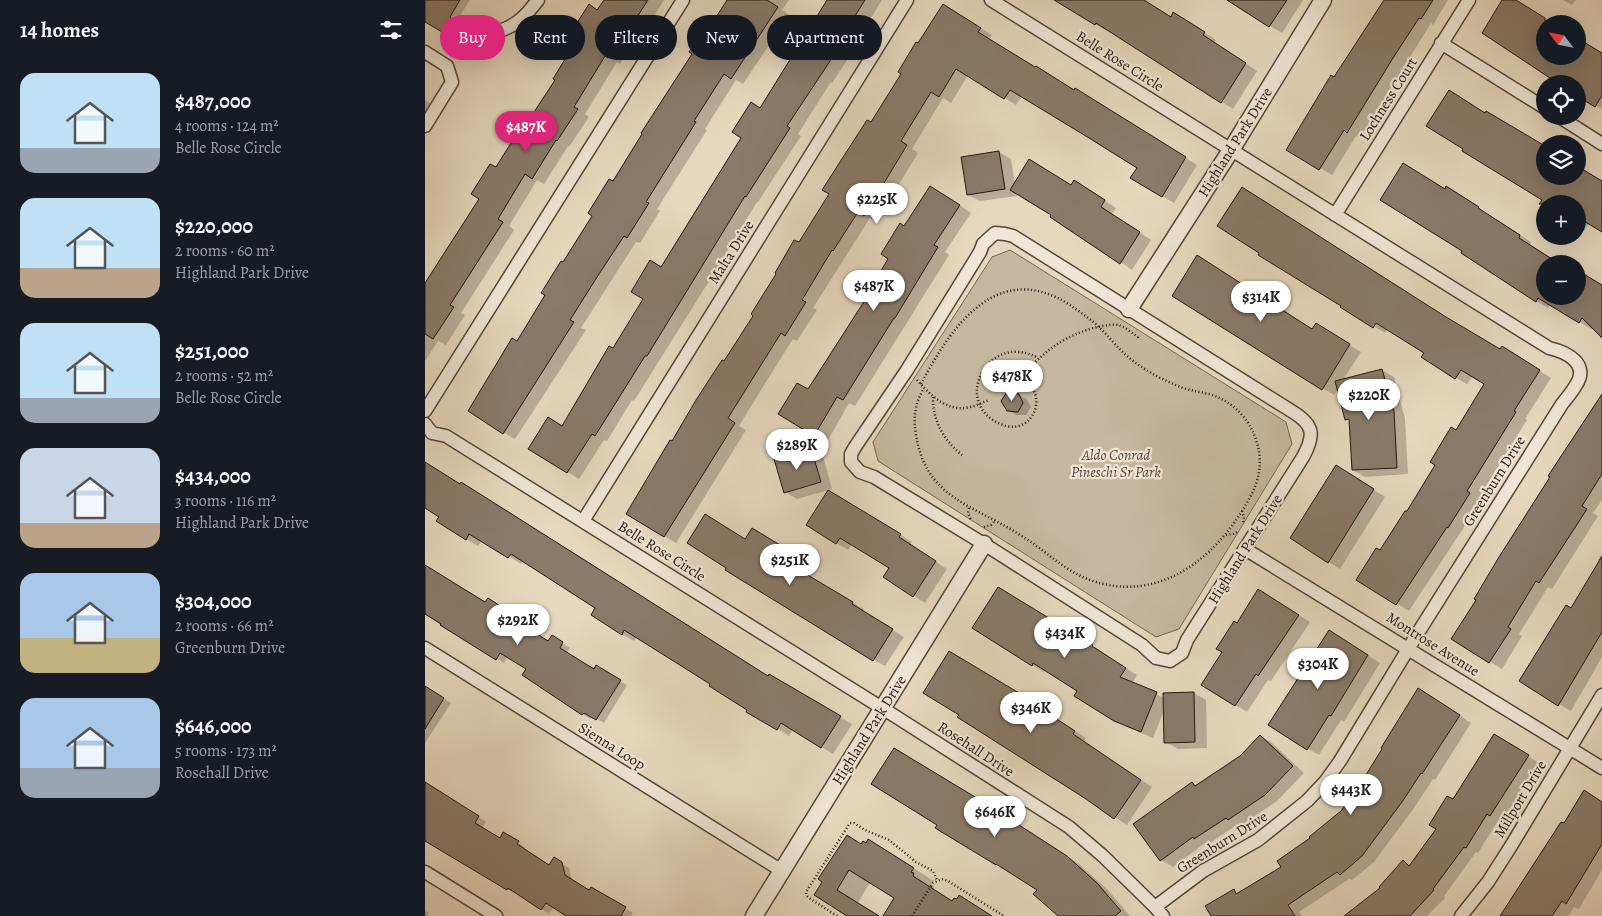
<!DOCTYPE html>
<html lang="en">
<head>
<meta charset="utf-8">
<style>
	:root { --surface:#171b24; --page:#242831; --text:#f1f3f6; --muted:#9ea1a6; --accent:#db2777 }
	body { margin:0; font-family:Alegreya,serif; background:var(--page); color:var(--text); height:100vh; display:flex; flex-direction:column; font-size:19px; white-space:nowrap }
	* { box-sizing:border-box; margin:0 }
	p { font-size:16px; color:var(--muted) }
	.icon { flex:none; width:28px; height:28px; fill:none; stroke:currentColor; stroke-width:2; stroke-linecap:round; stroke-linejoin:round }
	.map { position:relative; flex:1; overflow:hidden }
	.details { display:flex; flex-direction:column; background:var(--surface); width:425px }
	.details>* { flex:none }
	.hud { position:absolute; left:15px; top:15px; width:475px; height:45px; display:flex; gap:10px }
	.needle { width:32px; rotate:302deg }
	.buttons { position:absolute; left:1111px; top:15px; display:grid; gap:10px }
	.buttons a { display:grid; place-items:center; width:50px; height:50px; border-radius:50%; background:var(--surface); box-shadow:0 5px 20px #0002; font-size:25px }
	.price { position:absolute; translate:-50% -42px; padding:0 11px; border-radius:18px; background:#fff; color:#222; font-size:16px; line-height:32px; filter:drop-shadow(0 1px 2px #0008) }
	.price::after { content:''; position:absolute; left:50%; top:30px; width:15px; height:11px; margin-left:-8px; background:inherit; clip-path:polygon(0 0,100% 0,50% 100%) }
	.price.current { background:var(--accent); color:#fff }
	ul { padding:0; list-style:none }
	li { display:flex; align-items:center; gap:15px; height:125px; padding:0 20px }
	li span { display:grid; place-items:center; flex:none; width:140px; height:100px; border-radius:15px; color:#555 }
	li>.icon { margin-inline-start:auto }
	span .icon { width:60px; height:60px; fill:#fffc; stroke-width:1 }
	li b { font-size:21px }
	h2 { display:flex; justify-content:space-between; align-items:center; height:60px; padding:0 20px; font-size:21px }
	.tag { padding:0 18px; border-radius:22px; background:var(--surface); box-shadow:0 5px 20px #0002; font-size:18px; line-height:45px }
	.tag.current { background:var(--accent); color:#fff }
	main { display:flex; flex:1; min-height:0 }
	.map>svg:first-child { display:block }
</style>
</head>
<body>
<main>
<section class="details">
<h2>14 homes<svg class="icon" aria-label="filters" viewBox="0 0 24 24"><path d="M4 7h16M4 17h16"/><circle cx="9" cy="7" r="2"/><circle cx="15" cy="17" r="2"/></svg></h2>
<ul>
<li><span style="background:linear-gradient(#bfe0f5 75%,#9aa5b1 0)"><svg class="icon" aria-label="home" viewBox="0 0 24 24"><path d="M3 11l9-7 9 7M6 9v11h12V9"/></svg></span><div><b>$487,000</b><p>4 rooms · 124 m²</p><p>Belle Rose Circle</p></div></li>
<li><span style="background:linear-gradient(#bfe0f5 70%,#b9a48a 0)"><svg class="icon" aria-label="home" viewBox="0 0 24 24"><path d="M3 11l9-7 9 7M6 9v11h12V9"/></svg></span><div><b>$220,000</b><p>2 rooms · 60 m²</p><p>Highland Park Drive</p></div></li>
<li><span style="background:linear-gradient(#bfe0f5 75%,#9aa5b1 0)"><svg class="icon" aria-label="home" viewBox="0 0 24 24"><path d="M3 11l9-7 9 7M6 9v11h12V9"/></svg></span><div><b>$251,000</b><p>2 rooms · 52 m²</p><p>Belle Rose Circle</p></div></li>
<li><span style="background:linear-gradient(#c9d6e8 75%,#b9a48a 0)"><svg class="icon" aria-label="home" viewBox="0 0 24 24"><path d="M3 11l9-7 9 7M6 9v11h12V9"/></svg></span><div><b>$434,000</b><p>3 rooms · 116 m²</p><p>Highland Park Drive</p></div></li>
<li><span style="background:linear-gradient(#a9c7e8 65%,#c2b280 0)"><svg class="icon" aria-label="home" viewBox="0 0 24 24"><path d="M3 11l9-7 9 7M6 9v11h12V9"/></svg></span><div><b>$304,000</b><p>2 rooms · 66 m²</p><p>Greenburn Drive</p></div></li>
<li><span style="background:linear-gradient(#a9c7e8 70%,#9aa5b1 0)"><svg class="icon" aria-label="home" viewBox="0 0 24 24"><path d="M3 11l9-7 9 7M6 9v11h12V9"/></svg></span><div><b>$646,000</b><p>5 rooms · 173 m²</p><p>Rosehall Drive</p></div></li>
</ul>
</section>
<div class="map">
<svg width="1177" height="916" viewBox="0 0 1177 916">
	<rect width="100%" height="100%" fill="#e6d8be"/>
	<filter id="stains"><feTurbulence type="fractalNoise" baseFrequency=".004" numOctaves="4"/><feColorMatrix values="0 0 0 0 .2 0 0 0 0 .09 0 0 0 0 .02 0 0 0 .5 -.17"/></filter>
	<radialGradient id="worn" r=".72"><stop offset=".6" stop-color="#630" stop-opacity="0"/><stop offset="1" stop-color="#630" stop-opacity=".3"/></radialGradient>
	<path fill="#c5b7a0" stroke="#746656" d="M585,250L861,422L867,444L754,629L731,637L453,461L448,442L567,257Z"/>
	<path fill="#0003" d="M0,0H45L31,22L33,24L31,27L37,30L31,39L0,20Z
		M180,0H239L223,26L220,24L195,64L192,62L160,114L164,117L144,147L143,146L119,184L112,180L84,226L89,230L36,313L40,315L21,345L13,341L0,361V291L72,169L99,130Z
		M303,0H364L357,10L364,15L318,84L311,80L280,129L282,130L232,209L235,211L215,243L211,242L156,328L161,330L90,439L79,433L92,342L188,183Z
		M404,0H457L424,53L426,54L407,83L406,82L373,134L376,136L333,202H332L300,254H301L209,401L207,400L182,441L179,440L154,479L105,448L138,427L188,350L237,268Z
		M638,0H718L746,18L761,21L791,40L789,43L832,71L808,109L683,30L682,31L670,24Z
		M801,0H878L857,33Z
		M960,0H1023L1008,25L1006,23L935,138L931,136L907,175L863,149Z
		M1079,0H1090L1128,24H1120V56H1152L1177,54V109L1152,94V84H1136Z
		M1138,0H1151L1147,5Z
		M530,12L567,35L564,40L650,91L662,97L772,165L749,203L707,178L713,168L597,96L591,105L543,75L526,103L518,98L487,149L493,153L451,222L445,218L388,308L392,310L372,341L368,339L339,385L314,426L321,430L251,543L239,536L247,443L374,244L494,45Z
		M0,100L13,108L0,129Z
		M1061,114L1120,148V176L1177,182L1164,223L1159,231L1152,227V204H1120V207L1116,204L1118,199Z
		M574,152L586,159L590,185L646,186L661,188L691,208L687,214L726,240L707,270L628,214L591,192L592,196L555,201L543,195Z
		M1020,190L1033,195L1106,242L1105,245L1120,264V296H1152L1167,327L1166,329L1125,304L1123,308L1111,301Z
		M518,194L546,213L520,252L524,255L430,406L424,403L402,442L354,414L383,391L442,299L465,259L480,227Z
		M917,307L1033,325L1076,351L1089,355L1126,378L1100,419L1102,420L1053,499L1056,501L984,611L933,580L956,552L982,513L1060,384L1048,376L1042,384L1031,378L1000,352L963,329L960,333Z
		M888,331L903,332L936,352L918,380L957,370L969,377L980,419L983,474L940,477L928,470L925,421L921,419L913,389L909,395L897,388Z
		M594,395L602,399L606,407L601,415H591L583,410Z
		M1177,406V500L1168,513L1173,516L1127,589L1123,587L1094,634L1097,636L1077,669L1028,639Z
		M386,449L398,456L407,489L372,499L360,492Z
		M0,463L343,677L344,676L427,724L408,754L368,729L364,736L323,711L324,710L287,684L212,637L209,641L197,634L172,608L98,560L96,564L57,540L53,546L41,539L15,516L0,507Z
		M923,474L960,497L915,569L866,538Z
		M415,498L487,542L485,545L522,569L500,603L489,596L465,567L427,544L423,550L382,525Z
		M339,536L366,553L360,562L439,609L438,612L479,637L460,666L449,660L320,540Z
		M1177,554V657L1146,711L1134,704L1146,610L1175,561L1173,560Z
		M0,566L61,604H71L104,625L102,629L123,642L134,641L145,648L141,654L169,671L171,667L202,685L179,723L167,716L165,719L158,714L103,669L83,656L79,663L0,614Z
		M585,596L679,653L678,654L712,675L707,683L739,698L769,693L781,700L782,748L753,749L741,742L740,708L728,738L702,727L689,720L654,691L620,670L619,672L607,665Z
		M845,597L885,622L846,681L843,680L822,712L778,685L799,652L812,625Z
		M916,638L955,663L919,722L916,720L894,755L883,749Z
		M536,659L630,716L629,718L661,738L659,742L727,787L702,825L534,717Z
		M0,687L26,703L0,743Z
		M1005,696L1046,723L1010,780L1008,779L989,808L949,862L927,880L924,879L874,912L877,916H787L809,891L814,894L857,867L917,812Z
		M835,736L847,743L879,773L852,801L815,826L813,824L782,845L780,843L748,867L736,860L710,824L767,783L772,786L816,757Z
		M1070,736L1114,763L1077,821L1074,819L1053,853L1051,852L1019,896L1020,898L1002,916H923L957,888L978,862L986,866L1013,829L1028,801Z
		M0,783L61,822L57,828L76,839L79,834L100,847L99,850L125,866L129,859L144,868L147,881L165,892L167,889L208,913L206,916H143L129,907L124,914L91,891L90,893L82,889L0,835Z
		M1177,802V870L1154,909L1149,907L1143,916H1077L1139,825Z
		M572,812L654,864L684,891L705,916H637L614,890Z
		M444,840L509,881L507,885L510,886L508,889L528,902L567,916H460L471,897L445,882L433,903L454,916H425L391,895Z
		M0,911L4,913L2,916H0Z"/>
	<path fill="#897a69" stroke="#24150d" d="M0,0H35L25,17L27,19L25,22L31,25L24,36L0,22Z
		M179,0H223L210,20L208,18L183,58L180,56L149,107L153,109L132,141L131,140L107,179L100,174L73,219L78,222L25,305L29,307L8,339L0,334V283L54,199L46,194L65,164L71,167L96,127L98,129L130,80L128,79L152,39L145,34L164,4L172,10Z
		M302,0H342L353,7L306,79L299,74L269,121L271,122L221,202L224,203L202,238L199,236L174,274L145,320L149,322L78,434L43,411L87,338L92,341L120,295L116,293L136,261L138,262L167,216L163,213L184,179L188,181L217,134L216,133L267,54L264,52L284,20L288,22Z
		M402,0H440L412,45L415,46L362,126L365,128L321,197L320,196L222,356H220L170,436L167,434L142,473L103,449L123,417L137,426L184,346L188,348L218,299L206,292L225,260L236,267L316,138L307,132L326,102L335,108Z
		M629,0H719L746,17L748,12L780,32L778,35L821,63L796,103L671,23L670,25Z
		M802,0H862L844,27Z
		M959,0H1008L996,19L994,18L968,58L922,133L919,130L894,170L861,150L906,75L909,77Z
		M1077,0H1091L1120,18V56H1152V38L1177,53V95L1170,107L1152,96V84H1134L1057,33Z
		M518,4L556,28L553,32L610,67L611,66L649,90L650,88L761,157L737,197L705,178L712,168L664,138L585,90L579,99L531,69L514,97L506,92L476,141L482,145L439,216L433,212L408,251L407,250L377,300L381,302L360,336L356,333L303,418L310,423L239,537L201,514L245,440L247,441L271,400L297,360L299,361L328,316L326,314L351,274L350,273L369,240L374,242L404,194L397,190L442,120L446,122L476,74L473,72L491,42L493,43Z
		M1024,90L1060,113L1061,111L1120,146V176H1152V166L1177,181V232L1152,217V204H1114L1117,200L1037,151L1038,149L1001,126Z
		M574,151L580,189L542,195L536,157Z
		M604,159L646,185L649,180L680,200L676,207L715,232L695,264L625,217L626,215L585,190Z
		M978,163L1020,189L1021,186L1054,207L1053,208L1095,235L1094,238L1135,264H1120V296H1152V270L1177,285V338L1157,318L1154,323L1113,298L1111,302L1036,253L1037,251L955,200Z
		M505,186L535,205L509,245L513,247L470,318H469L418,400L412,397L389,436L353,414L372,383L383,389L440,300L439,299L463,259L456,254L475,223L479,226Z
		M817,187L1021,317L1075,349L1077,346L1115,370L1089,411L1091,412L1042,491L1045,493L1023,528L1022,527L971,605L931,580L951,548L955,550L980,511H982L1010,465L1005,462L1026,427L1031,430L1059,384L1036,370L1030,379L996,357L999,353L951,323L948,328L915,307L916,306L833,255L834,253L792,226Z
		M772,255L887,329L891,323L925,344L897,390L747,296Z
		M957,369L969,411L972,468L927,470L924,419L920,420L910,381Z
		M582,392L594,394L598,403L593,412L582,411L576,401Z
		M1177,394V474L1157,506L1162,509L1114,583L1111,581L1083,627L1086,629L1064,663L1026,639L1051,600L1049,599L1074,557L1125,477L1123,476Z
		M386,448L396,482L359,493L349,459Z
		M0,462L35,484L36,482L343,676L344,674L416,716L396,748L356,723L352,730L321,712L322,710L284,686L285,684L199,630L197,635L166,615L170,608L86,554L83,558L44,534L41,540L11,521L14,517L0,508Z
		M911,465L949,489L903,563L865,538Z
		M403,490L476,534L474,537L511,561L488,597L458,577L464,568L415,538L411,544L381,525Z
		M280,514L320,539L327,528L355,545L349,555L428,602L427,604L468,629L448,661L300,570L301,568L262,543Z
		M1177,556V632L1133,706L1094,681L1141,605L1146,608Z
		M0,565L60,602L63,598L97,620L95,623L123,641L127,635L138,642L135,648L169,669L171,665L196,680L171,720L159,713L157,715L97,675L101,669L75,653L71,660L15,625L16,624L0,614Z
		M573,587L668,645L667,646L701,668L695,677L732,692L716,732L689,721L649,696L652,691L608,663L607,666L547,628Z
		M833,589L874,615L833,676L831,674L810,706L776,685L797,652L791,649L809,621L812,623Z
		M904,630L943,655L906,716L904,715L882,750L843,725Z
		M524,651L619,708L618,710L650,731L648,734L716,780L689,819L661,799L532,717L534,715L498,693Z
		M0,686L19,698L0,729Z
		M993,688L1035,715L997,774L996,773L977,802L937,856L915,875L912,872L863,905L870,916H786L780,906L809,889L811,894L856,867L852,861L885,838L884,837L916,811L940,779L939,778L957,749L956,748Z
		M769,692L770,742L739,743L738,693Z
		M1069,734L1104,755L1065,816L1062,814L1041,848L1039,847L1008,889L1009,890L985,916H919L955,888L954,887L978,860L984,866L1011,829L1004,825L1022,796L1028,799Z
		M835,735L868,766L840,795L803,820L801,818L769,839L768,837L735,861L708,824L767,782L770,786L815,756Z
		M469,748L560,803L642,856L672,883L696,911L690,916H633L608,894L612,890L571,864V865L510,828L512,825L446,784Z
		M0,782L54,816L50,823L75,838L78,832L94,841L92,844L124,865L129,857L137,862L140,875L164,890L166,887L201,907L196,916H141L121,903L116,910L83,888L82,890L0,841Z
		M1159,790L1177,802V844L1141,904L1137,901L1127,916H1075L1136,822L1139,823Z
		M422,835L436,844L438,841L441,843L443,839L489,868L486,872L489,873L488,876L502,885L527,901L529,898L532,899L534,895L567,916H458L469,898L424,870L412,890L454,916H422L389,895L397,882L393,879Z"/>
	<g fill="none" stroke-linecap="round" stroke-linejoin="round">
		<g stroke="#544639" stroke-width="15">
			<path id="minor" d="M566,0L1124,348C1142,352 1165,364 1151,385C1147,392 1142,398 1137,404L991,636L915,761L900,782L882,801L833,840L778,871L730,907
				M77,30C94,24 102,14 113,0
				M1016,43L1120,108
				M0,52L22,66L27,82L0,126
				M1133,116L1177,144
				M910,215L1044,0
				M570,233L580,234L588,236L868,412C889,425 890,435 878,457L762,640L757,653L745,661L731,658L717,645L559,544L449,477L435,472L426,462V454L430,447L482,370L555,252L558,244Z
				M0,411L258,0
				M0,424L7,433L21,436L473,718L644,827L678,856L730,907L738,916
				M158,521L482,0
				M820,549L1177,768
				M0,648L357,871
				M0,872L71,916
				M1036,916L1063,882L1086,846L1177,695"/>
		</g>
		<g stroke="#544639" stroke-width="19">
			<path id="tertiary" d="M704,309L806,150L898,0
				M329,916L559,544"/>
		</g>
		<path stroke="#24150d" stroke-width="2.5" stroke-dasharray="1 2.5" stroke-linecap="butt" d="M590,377C627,386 611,437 578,425C524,405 563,330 613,358
			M593,379C615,357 631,340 662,330C671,327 683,324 693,325C699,326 707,333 713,337L714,335
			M492,380C505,395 523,413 545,407C552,406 558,402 564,400
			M496,384C526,327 572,258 645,305C655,312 667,320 676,329C686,339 695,351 707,360C722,372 740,381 758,388C768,391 777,392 787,395C809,402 826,421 832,443C838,462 834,482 824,499C793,557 734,605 665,580C638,570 619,549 595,535C549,505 501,499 491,435C488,417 490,403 499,388
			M508,397C507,420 520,442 537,455
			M544,508L543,513L546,520
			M817,511L819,517L818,524
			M559,527L566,525L569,522
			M801,535L808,534L814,531
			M412,916L384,898L381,895V892L425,823H429L440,830L464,840L491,862L508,871L512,880
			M487,916L508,883L517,879L523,881L579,916"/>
		<use href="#minor" stroke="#efe6d5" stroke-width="12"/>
		<use href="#tertiary" stroke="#efe6d5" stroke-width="16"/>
	</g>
	<g text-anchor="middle" stroke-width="4.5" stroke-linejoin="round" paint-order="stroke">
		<g font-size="15" fill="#24150d" stroke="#efe6d5">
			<text transform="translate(695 61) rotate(32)" y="5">Belle Rose Circle</text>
			<text transform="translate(963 99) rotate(-58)" y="5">Lochness Court</text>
			<text transform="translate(810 142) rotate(-58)" y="5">Highland Park Drive</text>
			<text transform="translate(306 252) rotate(-58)" y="5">Malta Drive</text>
			<text transform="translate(1069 481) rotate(-58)" y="5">Greenburn Drive</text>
			<text transform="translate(820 549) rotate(-58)" y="5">Highland Park Drive</text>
			<text transform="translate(237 551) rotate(32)" y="5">Belle Rose Circle</text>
			<text transform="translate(1008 644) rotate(32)" y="5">Montrose Avenue</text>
			<text transform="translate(444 730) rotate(-58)" y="5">Highland Park Drive</text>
			<text transform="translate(187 746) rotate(32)" y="5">Sienna Loop</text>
			<text transform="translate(551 749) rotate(33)" y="5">Rosehall Drive</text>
			<text transform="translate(1095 799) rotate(-59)" y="5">Millport Drive</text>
			<text transform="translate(797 842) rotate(-32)" y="5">Greenburn Drive</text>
		</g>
		<g font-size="15" font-style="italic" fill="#544639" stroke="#efe6d5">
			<text x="691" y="460">Aldo Conrad<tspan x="691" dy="17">Pineschi Sr Park</tspan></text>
		</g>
	</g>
	<rect width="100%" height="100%" filter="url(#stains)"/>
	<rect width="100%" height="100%" fill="url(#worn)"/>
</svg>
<div class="buttons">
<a><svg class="needle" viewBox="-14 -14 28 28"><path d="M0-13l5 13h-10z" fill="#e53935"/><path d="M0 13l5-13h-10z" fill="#9ea1a6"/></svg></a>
<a><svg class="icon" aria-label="locate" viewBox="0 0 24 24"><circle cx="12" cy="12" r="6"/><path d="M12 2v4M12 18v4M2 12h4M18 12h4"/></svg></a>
<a><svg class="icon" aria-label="layers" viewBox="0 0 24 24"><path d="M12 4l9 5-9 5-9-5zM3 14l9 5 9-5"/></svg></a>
<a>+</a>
<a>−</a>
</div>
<b class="price current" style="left:101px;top:153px">$487K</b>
<b class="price" style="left:452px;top:225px">$225K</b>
<b class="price" style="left:449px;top:312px">$487K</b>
<b class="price" style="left:836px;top:323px">$314K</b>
<b class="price" style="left:587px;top:402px">$478K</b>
<b class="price" style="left:944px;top:421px">$220K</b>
<b class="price" style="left:372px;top:471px">$289K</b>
<b class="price" style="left:365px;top:586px">$251K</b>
<b class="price" style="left:93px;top:646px">$292K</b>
<b class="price" style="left:640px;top:659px">$434K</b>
<b class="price" style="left:893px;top:690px">$304K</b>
<b class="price" style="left:606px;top:734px">$346K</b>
<b class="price" style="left:926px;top:816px">$443K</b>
<b class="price" style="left:570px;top:838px">$646K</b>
<div class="hud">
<a class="tag current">Buy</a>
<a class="tag">Rent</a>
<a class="tag">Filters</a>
<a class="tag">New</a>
<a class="tag">Apartment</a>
</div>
</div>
</main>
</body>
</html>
